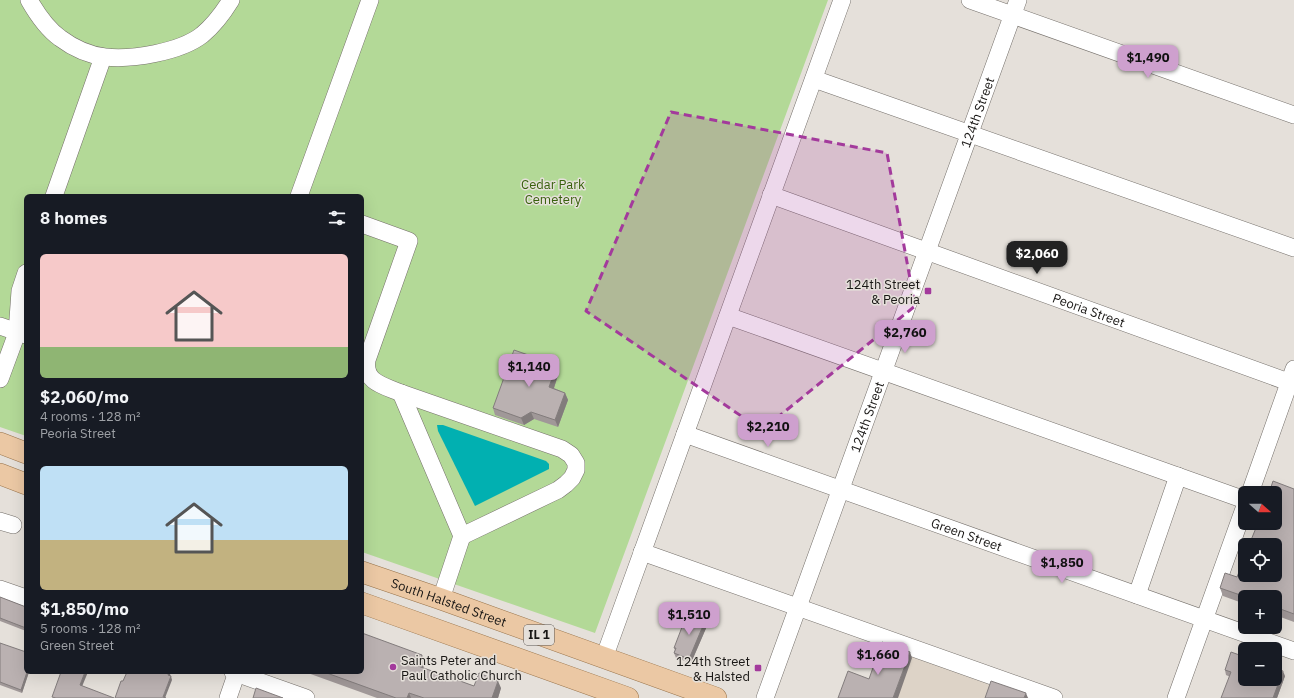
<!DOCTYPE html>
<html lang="en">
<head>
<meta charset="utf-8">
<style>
	:root { --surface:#171b24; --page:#20242c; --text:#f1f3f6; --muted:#9ea1a6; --accent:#cea0ce }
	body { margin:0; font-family:"IBM Plex Sans",sans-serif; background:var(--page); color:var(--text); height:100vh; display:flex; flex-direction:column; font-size:15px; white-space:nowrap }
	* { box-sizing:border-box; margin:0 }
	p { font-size:13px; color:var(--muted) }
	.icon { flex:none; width:22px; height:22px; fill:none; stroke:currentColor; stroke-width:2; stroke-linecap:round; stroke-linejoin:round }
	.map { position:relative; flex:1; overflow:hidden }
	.sheet { position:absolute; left:24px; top:194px; width:340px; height:480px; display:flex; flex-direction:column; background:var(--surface); border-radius:6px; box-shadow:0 4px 16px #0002 }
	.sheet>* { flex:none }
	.needle { width:26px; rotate:111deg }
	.tools { position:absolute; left:1238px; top:486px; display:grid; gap:8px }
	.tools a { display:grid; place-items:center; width:44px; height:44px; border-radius:6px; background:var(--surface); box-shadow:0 4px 16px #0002; font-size:20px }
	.price { position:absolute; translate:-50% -34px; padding:0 9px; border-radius:8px; background:var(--accent); color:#111; font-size:13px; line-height:26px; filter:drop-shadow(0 1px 2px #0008) }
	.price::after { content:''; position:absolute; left:50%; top:24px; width:12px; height:9px; margin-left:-6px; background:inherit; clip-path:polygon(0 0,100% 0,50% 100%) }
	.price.active { background:#222; color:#fff }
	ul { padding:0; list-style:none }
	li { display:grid; align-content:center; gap:8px; height:212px; padding:0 16px }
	li span { display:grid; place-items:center; height:124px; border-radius:6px; color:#555 }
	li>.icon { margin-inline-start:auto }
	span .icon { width:72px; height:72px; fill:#fffc; stroke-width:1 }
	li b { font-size:17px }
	h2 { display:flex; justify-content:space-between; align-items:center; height:48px; padding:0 16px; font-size:17px }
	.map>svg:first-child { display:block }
</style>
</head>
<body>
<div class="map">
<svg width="1294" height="698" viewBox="0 0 1294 698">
	<rect width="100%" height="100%" fill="#e5e0da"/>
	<path fill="#ddd3c7" d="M885,641L1045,698H865Z"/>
	<path fill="#b3d997" d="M0,0H828L595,633L362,552V196H26V436L0,427Z"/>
	<path fill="#01b0b1" d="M437,425H443L546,461L549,464V469L475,506L438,431Z"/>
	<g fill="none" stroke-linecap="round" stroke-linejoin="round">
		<g stroke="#746f6a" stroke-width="18">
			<g id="minor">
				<path d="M29,0C37,14 46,28 60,38C72,47 89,55 105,57C132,60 180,52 202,35C214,25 223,13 231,0"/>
				<path d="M970,0L1294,115"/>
				<path d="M814,79L1294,248"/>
				<path id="s1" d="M771,195L1294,384"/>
				<path d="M54,196L103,57"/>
				<path d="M299,196L370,0"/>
				<path d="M362,224L409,241L367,360C363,382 384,386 401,393L562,449L571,455L576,463V470L572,478L566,484L558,490L462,536"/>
				<path d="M728,316L1245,500"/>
				<path d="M0,326L26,335"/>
				<path d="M0,379L17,333L20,291L26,273"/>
				<path d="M401,393L462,536L441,599"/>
				<path id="s2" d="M685,434L1294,651"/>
				<path d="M1250,493L1294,369"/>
				<path d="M0,521L13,525"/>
				<path d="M642,552L1054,698"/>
				<path d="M0,589L26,598"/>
				<path d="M1137,595L1178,476"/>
				<path d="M604,658L842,0"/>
				<path d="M233,672L306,698"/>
				<path d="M228,698L237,672"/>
				<path id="s3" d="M765,698L1018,0"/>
				<path d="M1176,698L1245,506"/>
			</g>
		</g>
		<g stroke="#98734a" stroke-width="22">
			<g id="major">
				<path d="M0,443L26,453"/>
				<path d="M0,474L26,484"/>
				<path id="s4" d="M362,572L441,599L716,698"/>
				<path d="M362,603L628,698"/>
			</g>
		</g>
		<use href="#minor" stroke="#fff" stroke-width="17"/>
		<use href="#major" stroke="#ebc8a4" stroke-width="21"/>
	</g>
	<path fill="#a09898" d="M557,365L559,372L554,388L565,393L568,400L558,427L534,419L524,425L495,415L493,408Z
		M1294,489V622L1275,615V597H1245V604L1223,596L1220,588L1237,577Z
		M0,597L26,607V631L0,621Z
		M707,626L691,663L676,658L674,653L675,650L674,648Z
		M0,643L26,672H29L22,693L0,685Z
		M425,663L423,668L474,686L501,688L498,698H377L305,672H362Z
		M1225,670L1285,676L1277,698L1226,675Z"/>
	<path fill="#827c7c" d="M557,365L559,372L552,394L549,387Z
		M565,393L568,400L558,427L555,420Z
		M531,412L534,419L524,425L521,418Z
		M705,621L707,626L691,663L689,659Z
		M910,652L912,658L898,698H893Z
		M422,655L425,663L421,674L418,666Z
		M1283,671L1285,676L1277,698H1273Z
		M27,672H29L22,693L21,690Z
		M85,672H88L81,689L80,685Z
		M169,672H171L169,678L168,675Z
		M171,676L172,680L165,698L163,697Z
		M498,681L501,688L498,698H492Z
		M409,693L411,698H407Z
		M1026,693L1028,698H1024Z"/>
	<path fill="#bab1b1" stroke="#827c7c" d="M514,350L557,365L549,387L565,393L555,420L531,412L521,418L493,408Z
		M1273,481L1294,489V614L1275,607V597H1246L1220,588L1225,573L1237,577L1245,557V575H1275V545H1249L1258,523H1275V493H1269Z
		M0,597L26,607V628L0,618Z
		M687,614L705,621L689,659L674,653L676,648H674Z
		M362,633L422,655L418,666L474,686L479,673L498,681L492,698H424L409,693L407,698H396L324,672H362Z
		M882,642L910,652L893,698H838L848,671L869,679Z
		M0,643L26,652V672H27L21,690L0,682Z
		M1231,652L1245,657V679H1275V668L1283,671L1273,698H1221L1231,672L1225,670Z
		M61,672H85L80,685L114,698H56L52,697Z
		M127,672H169L168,675L171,676L163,697L166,698H115L121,681H123Z
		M991,681L1026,693L1024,698H985Z
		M256,688L283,698H253Z"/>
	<path fill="#a33a9c" fill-opacity="0.2" stroke="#a33a9c" stroke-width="3" stroke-dasharray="8 5" stroke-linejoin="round" d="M671,112L887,153L915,306L762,430L586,311Z"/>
	<g fill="#a33a9c" stroke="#e5e0da" stroke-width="1.5">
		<rect x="924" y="287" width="8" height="8" rx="2"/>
		<circle cx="393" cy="667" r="4"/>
		<rect x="754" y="664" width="8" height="8" rx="2"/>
	</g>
	<g text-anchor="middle" stroke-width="3" stroke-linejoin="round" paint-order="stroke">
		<rect fill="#e5e0da" stroke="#565350" stroke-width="1" x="524" y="625" width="30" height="20" rx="3"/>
		<g font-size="12" font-weight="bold" fill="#191715">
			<text x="539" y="639">IL 1</text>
		</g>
		<g font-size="13" fill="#191715" stroke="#e5e0da">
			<text dy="5" stroke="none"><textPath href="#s3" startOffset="623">124th Street</textPath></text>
			<text dy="5" stroke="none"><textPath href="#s1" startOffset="338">Peoria Street</textPath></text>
			<text dy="5" stroke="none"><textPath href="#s3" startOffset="299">124th Street</textPath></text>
			<text dy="5" stroke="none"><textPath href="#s2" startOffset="299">Green Street</textPath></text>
			<text dy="5" stroke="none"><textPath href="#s4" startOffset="92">South Halsted Street</textPath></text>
		</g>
		<g font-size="13" fill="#39610d" stroke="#e5e0da">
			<text x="553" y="189">Cedar Park<tspan x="553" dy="15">Cemetery</tspan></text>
		</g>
		<g font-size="13" fill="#191715" stroke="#e5e0da" text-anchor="end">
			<text x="920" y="289">124th Street<tspan x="920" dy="15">&amp; Peoria</tspan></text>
			<text x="401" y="665" text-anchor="start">Saints Peter and<tspan x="401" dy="15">Paul Catholic Church</tspan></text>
			<text x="750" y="666">124th Street<tspan x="750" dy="15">&amp; Halsted</tspan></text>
		</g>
	</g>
</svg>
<div class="tools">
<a><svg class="needle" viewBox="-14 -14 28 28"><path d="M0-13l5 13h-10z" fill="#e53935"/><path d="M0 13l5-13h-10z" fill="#9ea1a6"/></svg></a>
<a><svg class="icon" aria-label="locate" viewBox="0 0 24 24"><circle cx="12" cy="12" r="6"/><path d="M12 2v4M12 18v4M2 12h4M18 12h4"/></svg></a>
<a>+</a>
<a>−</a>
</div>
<b class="price" style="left:1148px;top:79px">$1,490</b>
<b class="price active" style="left:1037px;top:275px">$2,060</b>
<b class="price" style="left:905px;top:354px">$2,760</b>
<b class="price" style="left:529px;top:388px">$1,140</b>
<b class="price" style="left:768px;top:448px">$2,210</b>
<b class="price" style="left:1062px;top:584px">$1,850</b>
<b class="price" style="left:689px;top:636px">$1,510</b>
<b class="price" style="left:878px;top:676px">$1,660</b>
<section class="sheet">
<h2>8 homes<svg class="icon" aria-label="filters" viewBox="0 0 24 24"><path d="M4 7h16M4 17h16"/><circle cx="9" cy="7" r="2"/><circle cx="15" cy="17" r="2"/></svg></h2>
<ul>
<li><span style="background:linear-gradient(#f6c9c9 75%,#8fb573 0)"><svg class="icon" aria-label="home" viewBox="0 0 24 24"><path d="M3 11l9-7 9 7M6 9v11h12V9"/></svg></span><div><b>$2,060/mo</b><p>4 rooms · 128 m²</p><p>Peoria Street</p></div></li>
<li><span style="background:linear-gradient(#bfe0f5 60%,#c2b280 0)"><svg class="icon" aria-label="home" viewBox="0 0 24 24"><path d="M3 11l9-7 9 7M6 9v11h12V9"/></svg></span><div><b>$1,850/mo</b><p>5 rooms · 128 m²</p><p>Green Street</p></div></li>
</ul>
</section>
</div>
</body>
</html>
